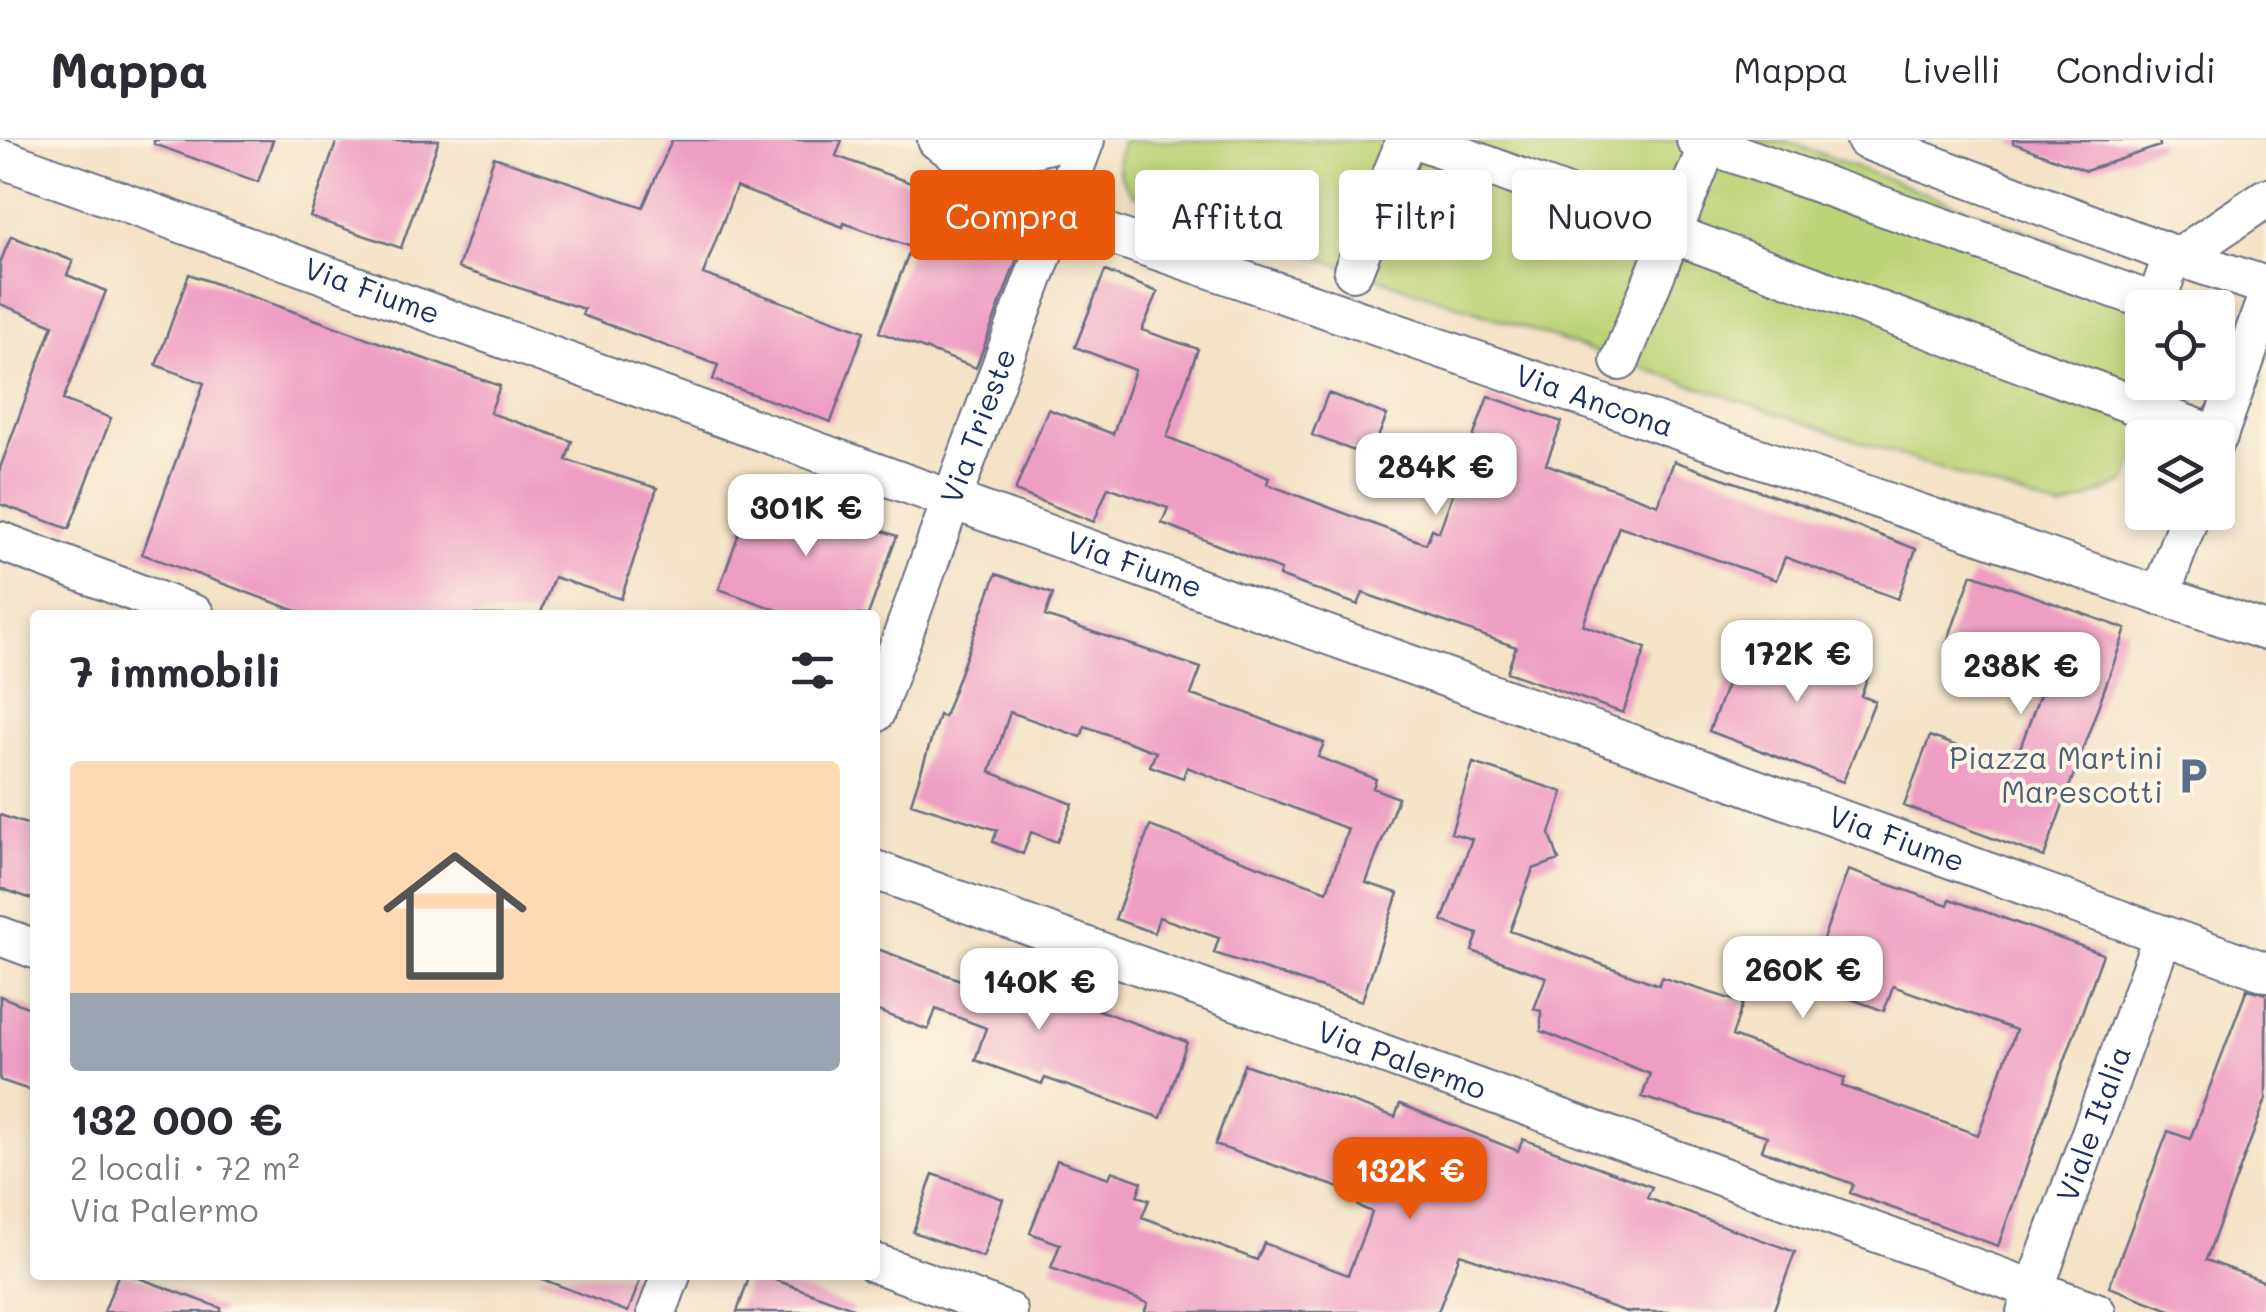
<!DOCTYPE html>
<html lang="it">
<head>
<meta charset="utf-8">
<style>
	:root { --surface:#fff; --page:#f7f7f7; --text:#2b2b33; --muted:#7c7c81; --line:#e1e1e2; --accent:#ea580c }
	body { margin:0; font-family:Mali,sans-serif; background:var(--page); color:var(--text); height:100vh; display:flex; flex-direction:column; font-size:38px; white-space:nowrap }
	* { box-sizing:border-box; margin:0 }
	p { font-size:32px; color:var(--muted) }
	.icon { flex:none; width:55px; height:55px; fill:none; stroke:currentColor; stroke-width:2; stroke-linecap:round; stroke-linejoin:round }
	.map { position:relative; flex:1; overflow:hidden }
	.details { position:absolute; left:30px; top:470px; width:850px; height:670px; display:flex; flex-direction:column; background:var(--surface); border-radius:10px; box-shadow:0 5px 15px #0003 }
	.details>* { flex:none }
	.hud { position:absolute; left:910px; top:30px; width:950px; height:90px; display:flex; gap:20px }
	.buttons { position:absolute; left:2125px; top:150px; display:grid; gap:20px }
	.buttons a { display:grid; place-items:center; width:110px; height:110px; border-radius:10px; background:var(--surface); box-shadow:0 5px 15px #0003; font-size:50px }
	.price { position:absolute; translate:-50% -85px; padding:0 22px; border-radius:20px; background:#fff; color:#222; font-size:32px; line-height:65px; filter:drop-shadow(0 2px 5px #0008) }
	.price::after { content:''; position:absolute; left:50%; top:60px; width:30px; height:22px; margin-left:-15px; background:inherit; clip-path:polygon(0 0,100% 0,50% 100%) }
	.price.current { background:var(--accent); color:#fff }
	ul { padding:0; list-style:none }
	li { display:grid; align-content:center; gap:20px; height:530px; padding:0 40px }
	li+li { border-top:2px solid var(--line) }
	li span { display:grid; place-items:center; height:310px; border-radius:10px; color:#555 }
	li>.icon { margin-inline-start:auto }
	span .icon { width:180px; height:180px; fill:#fffc; stroke-width:1 }
	li b { font-size:42px }
	h2 { display:flex; justify-content:space-between; align-items:center; height:120px; padding:0 40px; font-size:42px }
	.tag { padding:0 35px; border-radius:10px; background:var(--surface); box-shadow:0 5px 15px #0003; font-size:35px; line-height:90px }
	.tag.current { background:var(--accent); color:#fff }
	header { display:flex; align-items:center; gap:60px; box-sizing:border-box; height:140px; padding:0 50px; background:var(--surface); border-bottom:2px solid var(--line) }
	header strong { font-size:48px }
	nav { display:flex; gap:55px; margin-inline-start:auto; font-size:35px }
	.map>svg:first-child { display:block }
</style>
</head>
<body>
<header>
<strong>Mappa</strong>
<nav><a>Mappa</a><a>Livelli</a><a>Condividi</a></nav>
</header>
<div class="map">
<svg width="2266" height="1172" viewBox="0 0 2266 1172">
	<rect width="100%" height="100%" fill="#fcf5e5"/>
	<filter id="ink" filterUnits="userSpaceOnUse"><feTurbulence type="fractalNoise" baseFrequency=".01" numOctaves="2"/><feDisplacementMap in="SourceGraphic" scale="20" xChannelSelector="R" yChannelSelector="G"/><feConvolveMatrix kernelMatrix="1 2 1 2 8 2 1 2 1" color-interpolation-filters="sRGB"/></filter>
	<filter id="wash" filterUnits="userSpaceOnUse"><feTurbulence type="fractalNoise" baseFrequency=".0048" numOctaves="4" result="noise"/><feDisplacementMap in="SourceGraphic" scale="40" xChannelSelector="R" yChannelSelector="G"/><feGaussianBlur stdDeviation="2.25" result="paint"/><feColorMatrix in="noise" values="0 0 0 0 0 0 0 0 0 0 0 0 0 0 0 0 0 1.4 0 .05"/><feComposite in="paint" operator="in"/></filter>
	<g filter="url(#wash)">
		<rect width="100%" height="100%" fill="#f3e2c5"/>
		<path fill="#bdd377" stroke="#6c816a" stroke-width="2.5" d="M1123,0H1784L2195,154L2190,167L2142,168V242L2163,243L2127,342L2061,370L1133,55C1117,35 1115,24 1123,0Z"/>
		<g id="blocks">
			<path fill="#ee9dc3" d="M154,0H273L258,42L154,4Z
				M337,0H439L401,108L310,77Z
				M672,0H842L836,16L919,46L925,29L1028,89L976,228L879,192L911,107L844,83L843,87L736,47L703,134L864,191L831,282L713,240L718,225L582,175L584,169L458,128L494,17L643,67Z
				M2013,0H2159L2160,6L2086,31L2013,3Z
				M11,96L73,121L67,135L106,151L63,260L111,278L69,389L0,364V328L53,185L0,164V123Z
				M1105,131L1158,152L1142,190L1198,209L1167,297L1269,338L1267,344L1426,404L1432,389L1439,392L1488,256L1562,282L1546,324L1658,365L1674,321L1803,366L1916,409L1898,459L1785,417L1776,440L1619,386L1583,485L1646,508L1623,573L1507,532L1516,507L1363,453L1358,465L1279,436L1281,430L1162,383L1168,368L1108,347L1094,382L1015,351L1048,269L1113,294L1135,230L1075,207Z
				M189,134L500,246L490,273L572,301L566,320L657,348L621,459L554,437L540,475H308L142,414L204,243L156,225Z
				M1328,253L1387,275L1370,317L1312,295Z
				M756,345L897,396L868,475H791L719,449Z
				M996,434L1053,454L1045,476L1201,528L1191,555L1244,572L1324,603L1318,617L1376,639L1373,648L1398,658L1366,743L1398,753L1362,861L1214,813L1219,798L1159,777L1154,793L1115,779L1150,686L1327,751L1348,689L1187,627L1183,638L1150,626L1156,612L1085,586L1081,597L1010,572L990,632L1073,664L1057,702L1031,692L1023,714L993,702L997,690L911,663L939,575L944,577Z
				M1972,434L2126,489L2044,717L1904,666L1930,596L2013,627L2046,538L1947,502Z
				M1763,488L1871,529L1861,556L1875,561L1843,642L1709,591L1735,523L1748,528Z
				M1473,623L1563,652L1550,694L1559,720L1533,729L1510,791L1659,845L1661,837L1743,863L1732,896L1845,938L1842,946L1978,995L2016,890L1893,846L1884,871L1807,843L1848,730L1948,765L1950,759L2103,814L1998,1106L1850,1053L1853,1044L1762,1010L1767,996L1642,957L1650,934L1541,891V871L1534,869L1546,837L1472,811L1478,794L1442,781L1472,699L1451,693Z
				M0,675L35,687V760L0,748Z
				M875,808L987,850L993,832L1187,902L1161,978L1045,938L1042,944L975,920L986,888L936,869L928,890L875,870Z
				M2247,849L2266,854V959L2206,1120L2266,1142V1172H2175L2109,1147L2168,991L2190,999Z
				M0,856L35,870V952L0,940Z
				M1244,924L1395,977L1400,964L1518,1011L1523,999L1652,1047L1647,1058L1795,1112L1773,1172H1627L1460,1114L1438,1172H1144L1148,1163L1051,1128L1060,1104L1030,1093L1057,1020L1109,1038L1112,1031L1142,1042L1137,1056L1149,1060L1142,1077L1257,1120L1264,1103L1348,1135L1372,1072L1358,1066L1363,1056L1215,1005Z
				M933,1034L1003,1059L983,1117L913,1092Z
				M118,1135H131L221,1168V1172H104Z
				M539,1135H642L628,1172L539,1138Z
				M750,1135H762L853,1168L852,1172H737Z"/>
		</g>
	</g>
	<g filter="url(#ink)">
		<use href="#blocks" fill-opacity="0" stroke="#676e82" stroke-width="2.5"/>
		<g fill="none" stroke-linecap="round" stroke-linejoin="round">
			<g stroke="#676e82" stroke-width="42">
				<g id="minor">
					<path id="s1" d="M937,0L1010,49L1089,87L2122,443L2266,491"/>
					<path d="M1419,0L2218,296"/>
					<path d="M1696,0L2156,163L2173,114"/>
					<path d="M1866,0L2179,117L2266,146"/>
					<path d="M951,1C988,13 1024,14 1061,0"/>
					<path id="s2" d="M0,18L2266,832"/>
					<path d="M2179,117L2266,58"/>
					<path d="M1353,131L1406,0"/>
					<path d="M1620,221L1710,0"/>
					<path d="M2217,298L2266,160"/>
					<path d="M0,401L195,475"/>
					<path d="M2160,456L2191,372"/>
					<path id="s3" d="M875,573L951,361L1085,0"/>
					<path id="s4" d="M875,730L2096,1172"/>
					<path d="M0,796L35,809"/>
					<path d="M875,1123L1008,1172"/>
					<path d="M657,1172L671,1135"/>
					<path id="s5" d="M2026,1172L2163,795"/>
				</g>
			</g>
			<use href="#minor" stroke="#fff" stroke-width="38"/>
		</g>
	</g>
	<defs>
		<g id="parking-bare" transform="scale(3)"><path d="M-3.5-5.5H1a3.5 3.5 0 0 1 0 7H-1V5.5H-3.5ZM-1-3.4V-.6H.8a1.4 1.4 0 0 0 0-2.8Z" fill="#5c6f8a" stroke="#fcf5e5" stroke-width="2.5" paint-order="stroke"/></g>
	</defs>
	<g fill-rule="evenodd">
		<use href="#parking-bare" x="2193" y="636"/>
	</g>
	<g text-anchor="middle" stroke-width="8" stroke-linejoin="round" paint-order="stroke">
		<g font-size="30" fill="#1b2f5e" stroke="#fcf5e5">
			<text dy="10" stroke="none"><textPath href="#s2" startOffset="395">Via Fiume</textPath></text>
			<text dy="10" stroke="none"><textPath href="#s1" startOffset="710">Via Ancona</textPath></text>
			<text dy="10" stroke="none"><textPath href="#s3" startOffset="305">Via Trieste</textPath></text>
			<text dy="10" stroke="none"><textPath href="#s2" startOffset="1205">Via Fiume</textPath></text>
			<text dy="10" stroke="none"><textPath href="#s2" startOffset="2015">Via Fiume</textPath></text>
			<text dy="10" stroke="none"><textPath href="#s4" startOffset="560">Via Palermo</textPath></text>
			<text dy="10" stroke="none"><textPath href="#s5" startOffset="200">Viale Italia</textPath></text>
		</g>
		<g font-size="30" fill="#4e5e75" stroke="#fcf5e5" text-anchor="end">
			<text x="2163" y="629">Piazza Martini<tspan x="2163" dy="34">Marescotti</tspan></text>
		</g>
	</g>
</svg>
<div class="buttons">
<a><svg class="icon" aria-label="locate" viewBox="0 0 24 24"><circle cx="12" cy="12" r="6"/><path d="M12 2v4M12 18v4M2 12h4M18 12h4"/></svg></a>
<a><svg class="icon" aria-label="layers" viewBox="0 0 24 24"><path d="M12 4l9 5-9 5-9-5zM3 14l9 5 9-5"/></svg></a>
</div>
<b class="price" style="left:1436px;top:378px">284K €</b>
<b class="price" style="left:806px;top:419px">301K €</b>
<b class="price" style="left:1797px;top:565px">172K €</b>
<b class="price" style="left:2021px;top:577px">238K €</b>
<b class="price" style="left:1803px;top:881px">260K €</b>
<b class="price" style="left:1039px;top:893px">140K €</b>
<b class="price current" style="left:1410px;top:1082px">132K €</b>
<div class="hud">
<a class="tag current">Compra</a>
<a class="tag">Affitta</a>
<a class="tag">Filtri</a>
<a class="tag">Nuovo</a>
</div>
<section class="details">
<h2>7 immobili<svg class="icon" aria-label="filters" viewBox="0 0 24 24"><path d="M4 7h16M4 17h16"/><circle cx="9" cy="7" r="2"/><circle cx="15" cy="17" r="2"/></svg></h2>
<ul>
<li><span style="background:linear-gradient(#ffd9b3 75%,#9aa5b1 0)"><svg class="icon" aria-label="home" viewBox="0 0 24 24"><path d="M3 11l9-7 9 7M6 9v11h12V9"/></svg></span><div><b>132 000 €</b><p>2 locali · 72 m²</p><p>Via Palermo</p></div></li>
</ul>
</section>
</div>
</body>
</html>
